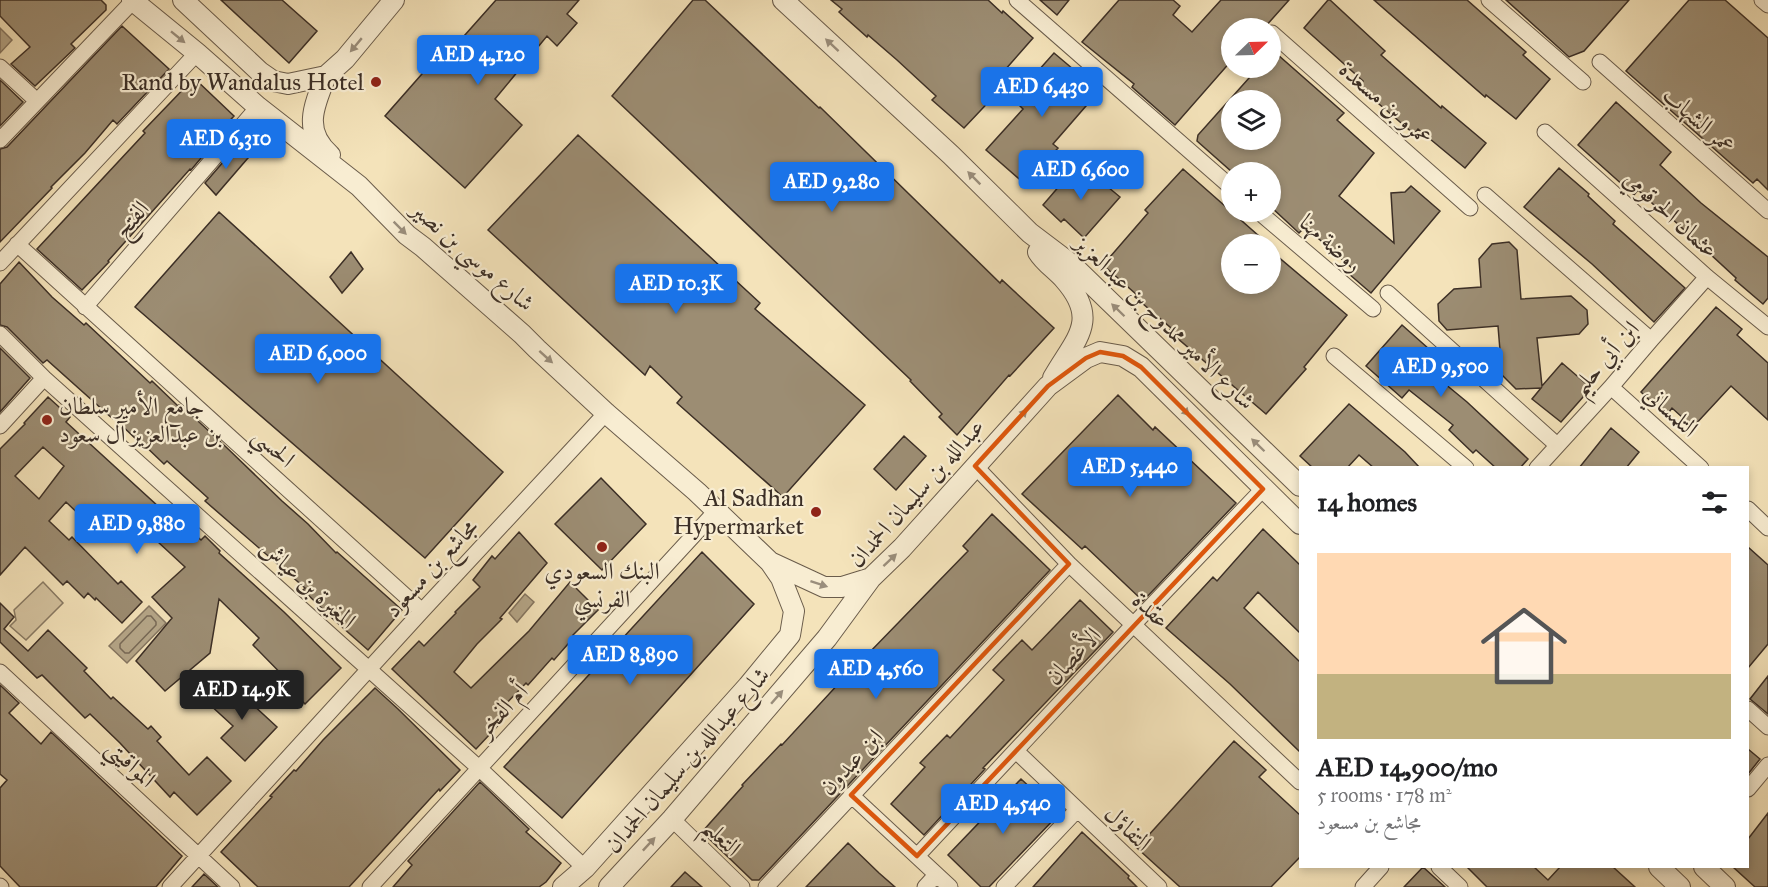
<!DOCTYPE html>
<html lang="en">
<head>
<meta charset="utf-8">
<style>
	:root { --surface:#fff; --page:#f2f2f2; --text:#202124; --muted:#757577; --accent:#1a73e8 }
	body { margin:0; font-family:"IM FELL Great Primer",Amiri,serif; background:var(--page); color:var(--text); height:100vh; display:flex; flex-direction:column; font-size:22px; white-space:nowrap }
	* { box-sizing:border-box; margin:0 }
	p { font-size:20px; color:var(--muted) }
	.icon { flex:none; width:33px; height:33px; fill:none; stroke:currentColor; stroke-width:2; stroke-linecap:round; stroke-linejoin:round }
	.map { position:relative; flex:1; overflow:hidden }
	.side { position:absolute; left:1299px; top:466px; width:450px; height:402px; display:flex; flex-direction:column; background:var(--surface); border-radius:0px; box-shadow:0 3px 9px #0003 }
	.side>* { flex:none }
	.needle { width:39px; rotate:67deg }
	.controls { position:absolute; left:1221px; top:18px; display:grid; gap:12px }
	.controls a { display:grid; place-items:center; width:60px; height:60px; border-radius:50%; background:var(--surface); box-shadow:0 3px 9px #0003; font-size:30px }
	.price { position:absolute; translate:-50% -51px; padding:0 14px; border-radius:6px; background:var(--accent); color:#fff; font-size:20px; line-height:39px; filter:drop-shadow(0 2px 3px #0008) }
	.price::after { content:''; position:absolute; left:50%; top:36px; width:18px; height:14px; margin-left:-9px; background:inherit; clip-path:polygon(0 0,100% 0,50% 100%) }
	.price.on { background:#222; color:#fff }
	ul { padding:0; list-style:none }
	li { display:grid; align-content:center; gap:12px; height:318px; padding:0 18px }
	li span { display:grid; place-items:center; height:186px; border-radius:0px; color:#555 }
	li>.icon { margin-inline-start:auto }
	span .icon { width:108px; height:108px; fill:#fffc; stroke-width:1 }
	li b { font-size:26px }
	h2 { display:flex; justify-content:space-between; align-items:center; height:72px; padding:0 18px; font-size:26px }
	.map>svg:first-child { display:block }
</style>
</head>
<body>
<div class="map">
<svg width="1768" height="887" viewBox="0 0 1768 887">
	<rect width="100%" height="100%" fill="#f4e3ba"/>
	<filter id="stains"><feTurbulence type="fractalNoise" baseFrequency=".00333" numOctaves="4"/><feColorMatrix values="0 0 0 0 .2 0 0 0 0 .09 0 0 0 0 .02 0 0 0 .5 -.17"/></filter>
	<radialGradient id="worn" r=".72"><stop offset=".6" stop-color="#630" stop-opacity="0"/><stop offset="1" stop-color="#630" stop-opacity=".3"/></radialGradient>
	<path fill="#d5c4a1" stroke="#887a64" stroke-width="1.5" d="M43,582L63,603L26,640L10,626L16,620L14,610Z"/>
	<path fill="#b5a688" stroke="#857661" stroke-width="1.5" d="M0,28L12,40L0,53Z
		M525,594L534,602L517,622L509,613Z
		M149,606L166,623L127,663L109,646Z"/>
	<g fill="none" stroke-linecap="round" stroke-linejoin="round">
		<path stroke="#786a57" stroke-width="1.5" d="M147,616H151L156,622V625L129,653H125L120,648V644Z"/>
	</g>
	<path fill="#9c8d73" stroke="#3c2f26" stroke-width="1.5" fill-rule="evenodd" d="M0,0H101L106,5V10L71,44L75,48L35,86L11,64L30,47L0,16Z
		M221,0H282L317,31L289,63Z
		M496,0H579L567,14L577,23L557,46L547,36L495,99L522,125L465,188L385,116L444,49L448,54Z
		M693,0H705L819,108L820,107L1000,283L1002,280L1054,328L1010,376L1009,375L957,435L939,417L942,414L910,381L911,380L612,96Z
		M831,0H988L1002,13L1003,11L1033,38L990,87L997,93L964,128L932,100L936,96L897,60L868,35L867,37L839,12L842,9Z
		M1040,0H1069L1057,15Z
		M1119,0H1173L1180,6L1173,15L1192,32L1221,0H1289L1264,28H1232V60L1175,125L1132,87L1134,84L1082,42Z
		M1328,0H1330L1385,51L1381,55L1441,108L1442,106L1486,143L1465,168L1418,129L1414,134L1358,86L1363,81L1304,28Z
		M1374,0H1467L1526,52L1523,55L1550,79L1516,119L1486,95L1485,97Z
		M1506,0H1629L1584,51L1569,57Z
		M1689,0H1725L1768,38V190L1757,179L1753,183L1626,71Z
		M122,26L169,69L117,124L113,120L85,153L51,187L52,188L0,242V149L7,147Z
		M1054,53L1099,91L1053,144L1058,148L1025,184L986,150L1023,109L1013,99Z
		M1270,55H1278L1344,113L1337,120L1374,153L1339,196L1394,243L1391,193L1405,192L1411,186L1440,211L1371,293L1349,274L1353,269L1327,246L1305,227L1299,233L1270,206V172H1232L1197,141L1198,135L1258,68H1270ZM1232,100H1270V140H1232Z
		M194,78L234,116L221,130L223,132L191,170L190,169L158,205L108,261L109,262L82,290L37,249L145,133L143,131Z
		M0,80L23,102L0,126Z
		M1616,102L1671,152L1660,165L1701,203L1768,257V298L1763,304L1735,280L1736,278L1669,216L1668,218L1638,190L1634,195L1578,145Z
		M578,135L760,303L755,309L865,405L783,497L677,403L682,397L650,366L645,375L488,230Z
		M237,146L248,158L216,195L205,183Z
		M1079,163L1120,197L1084,238L1064,219L1061,222L1043,205Z
		M1559,168L1589,194L1588,196L1615,221L1613,224L1685,288L1654,322L1592,264L1524,207Z
		M1183,169L1268,244H1232V284H1270V250L1347,315L1304,367L1306,369L1266,414L1169,331L1171,328L1135,297L1137,295L1103,265L1148,213L1145,210Z
		M219,212L503,472L425,558L135,307Z
		M1509,242L1517,250L1521,299L1571,296L1587,310L1588,324L1579,334L1537,338L1542,386L1562,363L1591,388L1561,422L1532,399L1541,388L1516,389L1502,375L1498,326L1447,330L1439,321L1438,304L1454,289L1481,287L1479,259L1492,244Z
		M351,252L363,269L342,293L330,277Z
		M19,262L52,297L84,325L86,323L150,383L152,381L178,406L179,405L185,409L225,446L282,501L308,524L336,553L337,552L402,610L368,650L333,619L303,590L305,588L205,501L208,498L167,461L164,464L140,441L139,442L114,418L113,419L47,360L43,363L7,327L0,325V284Z
		M1716,307L1742,329L1737,335L1768,363V420L1731,386L1693,427L1672,408L1666,416L1641,392Z
		M1402,325L1438,357L1427,369L1467,402L1528,459L1520,468H1496L1476,450L1473,453L1449,430L1453,425L1409,390L1402,398L1366,366Z
		M0,348L30,378L0,412Z
		M1118,395L1153,430L1155,427L1236,503L1143,601L1085,546L1082,549L1022,494Z
		M48,397L70,417L66,422L171,518L174,515L201,540L205,536L220,551L219,553L284,612L341,668L305,704L296,695L299,692L253,645L259,638L219,599L210,653L165,691L136,661L172,618L152,597L185,567L144,529L139,535L122,519L105,539L66,502L49,521L69,540L72,537L118,584L121,581L142,602L122,623L96,598L95,600L88,593L84,598L67,581L63,585L25,547L0,575V449L25,424L24,423ZM43,447L64,466L39,499L15,476Z
		M1349,404L1405,452L1420,468H1374L1359,455L1347,468H1313L1300,456Z
		M1611,428L1639,452L1626,468H1579Z
		M904,436L926,456L896,490L874,469Z
		M601,478L646,524L602,570L555,524Z
		M992,514L1050,570L759,880H752L702,832L743,786L742,785L781,744L782,745L865,655L866,656L968,551L963,546Z
		M1263,529L1300,565V633L1258,592L1244,608L1300,662V752L1230,684L1166,628L1213,577L1217,581Z
		M519,532L547,563L500,618L502,619L477,644L454,672L471,688L529,631L570,582L598,610L573,635L575,636L554,660L552,658L528,685L526,683L498,712L505,718L476,749L392,669L419,641L424,646L456,613L455,612L480,587L473,580L492,556L495,559Z
		M1748,547L1768,565V644L1748,668Z
		M702,552L754,604L562,818L504,767Z
		M1080,600L1113,632L983,768L985,769L924,835L891,804L925,767L920,763L947,735L950,738L1004,680L993,670L1022,640L1032,650Z
		M0,603L14,617L4,629L28,651L48,630L87,668L84,671L111,699L113,697L148,729L151,726L161,737L157,741L189,775L207,757L231,781L197,815L174,792L170,797L120,743L90,714L85,718L42,675L37,678L0,642Z
		M1768,676V714L1750,699Z
		M227,681L277,727L245,761L221,738L233,726L208,703Z
		M0,685L19,703L9,713L41,744L51,732L182,856L156,887H20L0,866V788L7,780L0,774Z
		M375,688L398,709L460,770L440,791L439,789L349,887H258L221,852L272,797L270,796L294,770L296,771L323,740Z
		M1234,741L1266,770L1259,777L1300,815V857L1271,887H1180L1137,848Z
		M1748,749L1760,759L1748,774Z
		M1021,779L1059,814L989,887H981L948,855Z
		M480,782L529,829L526,832L561,863L546,882L539,887H393L412,865L408,861Z
		M1768,813V887H1755L1733,867H1748V839Z
		M1082,832L1129,876L1128,878L1137,887H1033Z
		M848,843L879,873L895,887H806Z
		M1423,867L1445,887H1404Z
		M1467,867H1534L1548,880L1560,867H1613L1635,887H1487Z
		M685,872L702,887H671Z
		M204,874L218,887H192Z"/>
	<g fill="none" stroke-linecap="round" stroke-linejoin="round">
		<g stroke="#6a5c4b" stroke-width="17">
			<path id="minor" d="M1017,0L1232,188
				M1489,0L1583,82
				M1762,0L1768,5
				M1272,33L1470,208
				M1600,62L1768,211
				M0,67L37,101
				M1545,132L1707,277L1768,327
				M0,140L133,1
				M1485,195L1651,340
				M1259,212L1373,309
				M17,244L422,611
				M0,263L197,53
				M1388,293L1557,445
				M85,307L258,107
				M0,334L44,378L479,768L585,868
				M1334,356L1466,468
				M1611,387L1701,468
				M0,426L44,378
				M975,466L1069,564L1300,782
				M1537,468L1611,387L1651,340L1707,277
				M1748,509L1768,528
				M0,672L232,887
				M1748,709L1768,727
				M1016,751L1159,887
				M1748,789L1768,765
				M851,795L950,887
				M672,819L742,887
				M917,856L1134,624L1263,489
				M1439,867L1460,887
				M0,886L1,887
				M170,887L422,611L606,413
				M370,887L716,511
				M766,887L1069,564
				M925,887L936,875
				M1004,887L1077,810
				M1363,887L1381,867"/>
		</g>
		<g stroke="#6a5c4b" stroke-width="22">
			<path id="tertiary" d="M132,0L197,53L258,107L359,186L407,235L423,247L522,334L537,349L606,413L697,492L770,562L781,578L794,611L790,635L748,686L585,868L563,887
				M183,0L260,72L273,81L288,84L326,76L345,59L394,0
				M783,0L951,155L1030,233L1071,264L1300,486
				M326,76C314,105 302,131 330,155
				M1038,252C1044,262 1056,270 1064,279C1101,321 1075,339 1053,378
				M770,562L824,587H842L871,578
				M1659,867L1680,887
				M1704,867L1725,887
				M609,887L672,819L827,638L871,578L902,548L1048,386L1086,358L1100,352L1123,356L1141,367L1300,524"/>
		</g>
		<use href="#minor" stroke="#f8edd2" stroke-width="15"/>
		<use href="#tertiary" stroke="#f8edd2" stroke-width="20"/>
	</g>
	<defs><path id="oneway-solid" d="M-6-.8H1V-3.2L6.5 0L1 3.2V.8H-6Z" transform="scale(1.5)"/></defs>
	<g fill="#9a8e7c">
		<use href="#oneway-solid" transform="translate(178 37) rotate(39)"/>
		<use href="#oneway-solid" transform="translate(356 45) rotate(130)"/>
		<use href="#oneway-solid" transform="translate(832 45) rotate(-137)"/>
		<use href="#oneway-solid" transform="translate(974 178) rotate(-135)"/>
		<use href="#oneway-solid" transform="translate(400 228) rotate(45)"/>
		<use href="#oneway-solid" transform="translate(1118 310) rotate(-136)"/>
		<use href="#oneway-solid" transform="translate(546 357) rotate(42)"/>
		<use href="#oneway-solid" transform="translate(1183 409) rotate(45)"/>
		<use href="#oneway-solid" transform="translate(1021 416) rotate(-48)"/>
		<use href="#oneway-solid" transform="translate(1258 445) rotate(-136)"/>
		<use href="#oneway-solid" transform="translate(890 560) rotate(-43)"/>
		<use href="#oneway-solid" transform="translate(819 584) rotate(18)"/>
		<use href="#oneway-solid" transform="translate(777 697) rotate(-49)"/>
		<use href="#oneway-solid" transform="translate(649 844) rotate(-47)"/>
	</g>
	<path fill="none" stroke="#df570d" stroke-width="4.5" stroke-linejoin="round" d="M1100,352L1123,356L1141,367L1263,489L917,856L851,795L1069,564L975,466L1048,386L1086,358Z"/>
	<g fill="#8f2418" stroke="#f8edd2" stroke-width="2">
		<circle cx="376" cy="82" r="6"/>
		<circle cx="47" cy="420" r="6"/>
		<circle cx="816" cy="512" r="6"/>
		<circle cx="602" cy="547" r="6"/>
	</g>
	<g text-anchor="middle" stroke-width="4.5" stroke-linejoin="round" paint-order="stroke">
		<g font-size="24" fill="#3c2f26" stroke="#f8edd2" text-anchor="end">
			<text x="364" y="90">Rand by Wandalus Hotel</text>
			<text x="59" y="414" text-anchor="start">جامع الأمير سلطان<tspan x="59" dy="28">بن عبدالعزيز آل سعود</tspan></text>
			<text x="804" y="506">Al Sadhan<tspan x="804" dy="28">Hypermarket</tspan></text>
			<text x="602" y="579" text-anchor="middle">البنك السعودي<tspan x="602" dy="28">الفرنسي</tspan></text>
		</g>
		<g font-size="24" fill="#3c2f26" stroke="#f8edd2">
			<text transform="translate(1386 103) rotate(41)" y="8">عمرو بن مسعدة</text>
			<text transform="translate(1699 120) rotate(41)" y="8">عمر الشهاب</text>
			<text transform="translate(1671 214) rotate(42)" y="8">عثمان الحرقومي</text>
			<text transform="translate(131 219) rotate(-49)" y="8">الفتح</text>
			<text transform="translate(1331 243) rotate(41)" y="8">روضة مهنا</text>
			<text transform="translate(473 256) rotate(41)" y="8">شارع موسي بن نصير</text>
			<text transform="translate(1165 322) rotate(44)" y="8">شارع الأمير ممدوح بن عبدالعزيز</text>
			<text transform="translate(1605 358) rotate(-49)" y="8">ابن أبي حليم</text>
			<text transform="translate(1671 411) rotate(42)" y="8">التلمساني</text>
			<text transform="translate(274 447) rotate(42)" y="8">الحسي</text>
			<text transform="translate(916 493) rotate(-48)" y="8">عبدالله بن سليمان الحمدان</text>
			<text transform="translate(431 568) rotate(-47)" y="8">مجاشع بن مسعود</text>
			<text transform="translate(308 584) rotate(42)" y="8">المغيرة بن عياش</text>
			<text transform="translate(1151 610) rotate(43)" y="8">عقدة</text>
			<text transform="translate(1073 656) rotate(-47)" y="8">الأغصان</text>
			<text transform="translate(502 710) rotate(-47)" y="8">أم الفخر</text>
			<text transform="translate(687 760) rotate(-49)" y="8">شارع عبدالله بن سليمان الحمدان</text>
			<text transform="translate(851 762) rotate(-47)" y="8">ابن عبدون</text>
			<text transform="translate(131 763) rotate(43)" y="8">المواقيتي</text>
			<text transform="translate(1128 828) rotate(43)" y="8">التفاؤل</text>
			<text transform="translate(722 837) rotate(44)" y="8">التعليم</text>
		</g>
	</g>
	<rect width="100%" height="100%" filter="url(#stains)"/>
	<rect width="100%" height="100%" fill="url(#worn)"/>
</svg>
<div class="controls">
<a><svg class="needle" viewBox="-14 -14 28 28"><path d="M0-13l5 13h-10z" fill="#e53935"/><path d="M0 13l5-13h-10z" fill="#757577"/></svg></a>
<a><svg class="icon" aria-label="layers" viewBox="0 0 24 24"><path d="M12 4l9 5-9 5-9-5zM3 14l9 5 9-5"/></svg></a>
<a>+</a>
<a>−</a>
</div>
<b class="price" style="left:478px;top:86px">AED 4,120</b>
<b class="price" style="left:1042px;top:118px">AED 6,430</b>
<b class="price" style="left:226px;top:170px">AED 6,310</b>
<b class="price" style="left:1081px;top:201px">AED 6,600</b>
<b class="price" style="left:832px;top:213px">AED 9,280</b>
<b class="price" style="left:676px;top:315px">AED 10.3K</b>
<b class="price" style="left:318px;top:385px">AED 6,000</b>
<b class="price" style="left:1441px;top:398px">AED 9,500</b>
<b class="price" style="left:1130px;top:498px">AED 5,440</b>
<b class="price" style="left:137px;top:555px">AED 9,880</b>
<b class="price" style="left:630px;top:686px">AED 8,890</b>
<b class="price" style="left:876px;top:700px">AED 4,560</b>
<b class="price on" style="left:242px;top:721px">AED 14.9K</b>
<b class="price" style="left:1003px;top:835px">AED 4,540</b>
<section class="side">
<h2>14 homes<svg class="icon" aria-label="filters" viewBox="0 0 24 24"><path d="M4 7h16M4 17h16"/><circle cx="9" cy="7" r="2"/><circle cx="15" cy="17" r="2"/></svg></h2>
<ul>
<li><span style="background:linear-gradient(#ffd9b3 65%,#c2b280 0)"><svg class="icon" aria-label="home" viewBox="0 0 24 24"><path d="M3 11l9-7 9 7M6 9v11h12V9"/></svg></span><div><b>AED 14,900/mo</b><p>5 rooms · 178 m²</p><p>مجاشع بن مسعود</p></div></li>
</ul>
</section>
</div>
</body>
</html>
